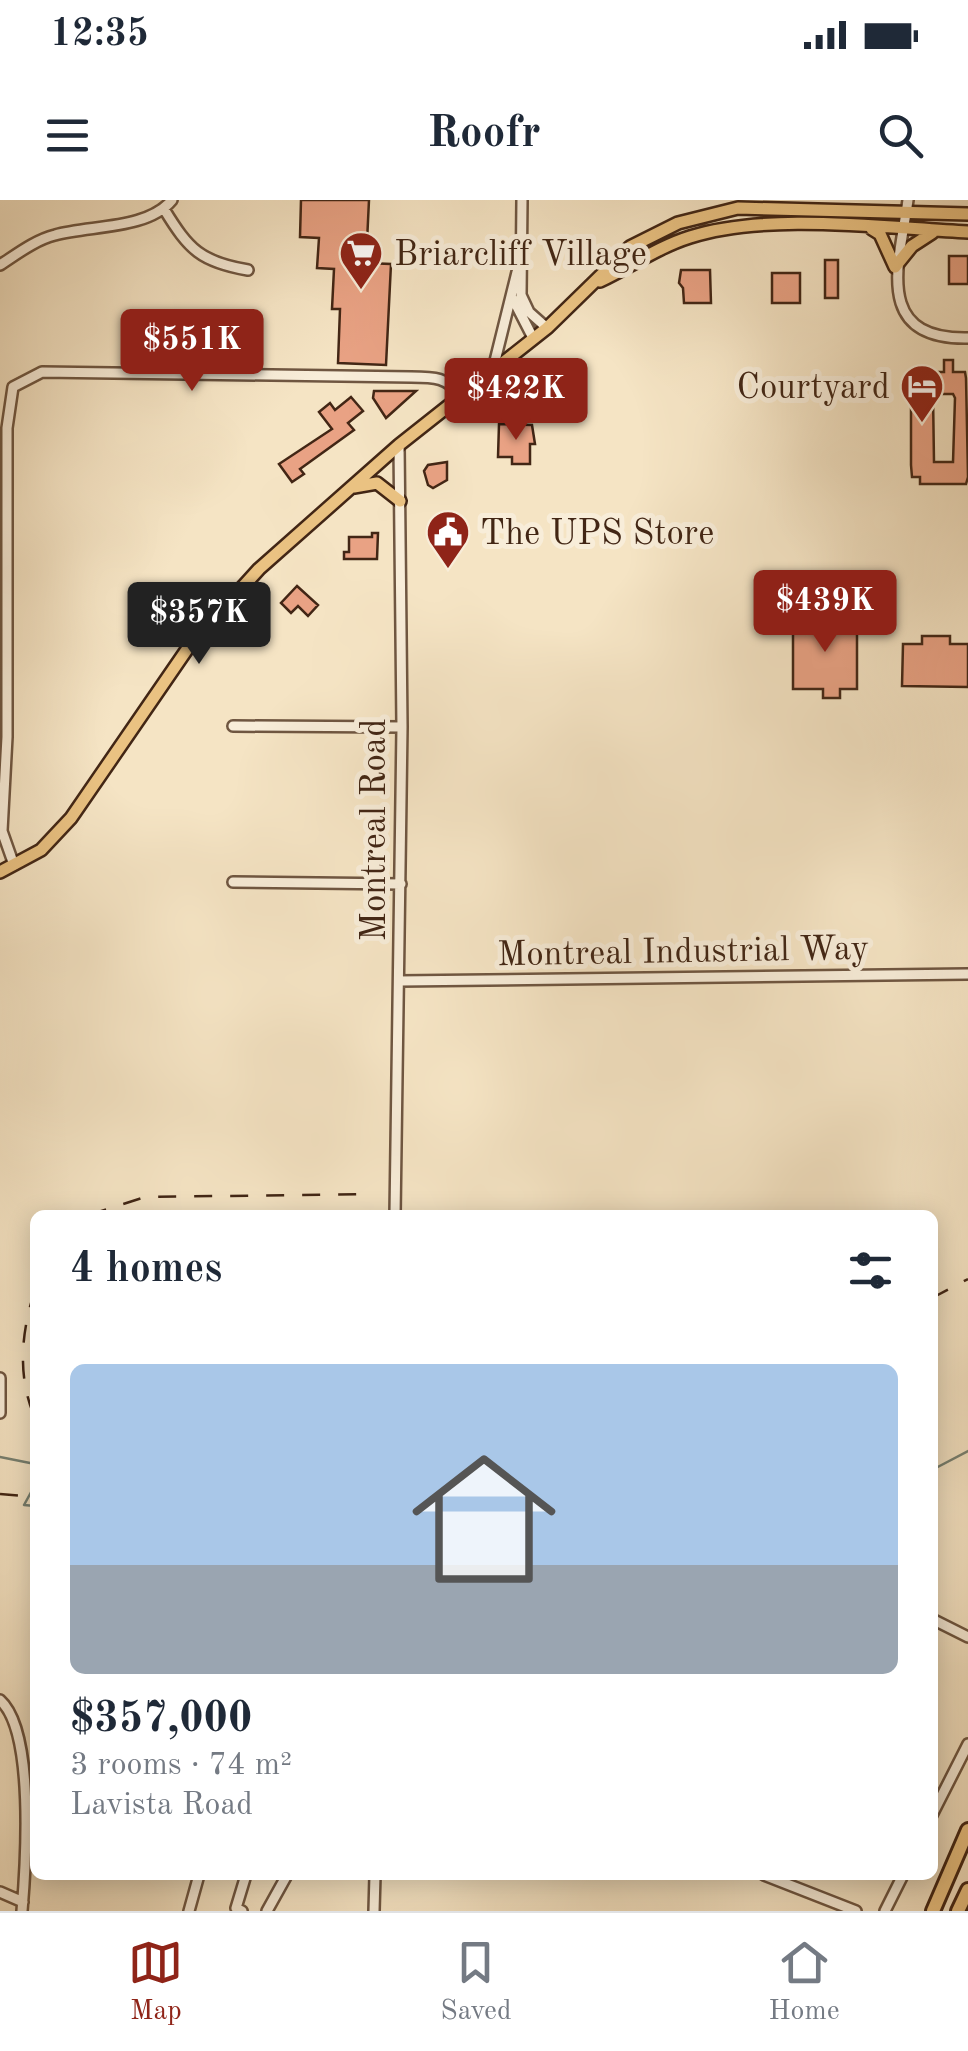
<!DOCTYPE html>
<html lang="en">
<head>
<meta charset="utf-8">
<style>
	:root { --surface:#fff; --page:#f6f6f7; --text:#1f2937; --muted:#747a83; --line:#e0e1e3; --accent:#8f2418 }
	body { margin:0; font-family:"Old Standard TT",serif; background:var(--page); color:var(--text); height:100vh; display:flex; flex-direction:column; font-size:38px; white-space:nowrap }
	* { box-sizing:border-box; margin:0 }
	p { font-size:32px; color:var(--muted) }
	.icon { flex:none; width:55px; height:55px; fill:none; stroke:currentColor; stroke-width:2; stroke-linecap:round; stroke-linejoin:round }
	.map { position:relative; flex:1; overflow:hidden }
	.details { position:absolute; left:30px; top:1010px; width:908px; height:670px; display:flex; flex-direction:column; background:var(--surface); border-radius:15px; box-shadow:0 5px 25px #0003 }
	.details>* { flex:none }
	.price { position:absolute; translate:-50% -85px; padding:0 22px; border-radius:10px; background:var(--accent); color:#fff; font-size:32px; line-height:65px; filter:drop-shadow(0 2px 5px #0008) }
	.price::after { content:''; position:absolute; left:50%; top:60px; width:30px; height:22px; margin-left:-15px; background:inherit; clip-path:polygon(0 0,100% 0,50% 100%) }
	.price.active { background:#222; color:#fff }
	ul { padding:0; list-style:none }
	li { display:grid; align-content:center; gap:20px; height:530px; padding:0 40px }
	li+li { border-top:2px solid var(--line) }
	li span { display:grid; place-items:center; height:310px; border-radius:15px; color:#555 }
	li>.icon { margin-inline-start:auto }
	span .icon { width:180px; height:180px; fill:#fffc; stroke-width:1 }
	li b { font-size:42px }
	h2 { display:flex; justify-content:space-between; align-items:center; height:120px; padding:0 40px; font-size:42px }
	.status { display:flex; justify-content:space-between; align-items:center; height:70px; padding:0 50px; background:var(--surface); direction:ltr }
	.status svg { height:28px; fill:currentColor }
	header { display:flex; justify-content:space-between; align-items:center; height:130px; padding:0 40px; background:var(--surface); font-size:45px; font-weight:700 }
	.tabs { display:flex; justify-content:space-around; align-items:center; height:140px; border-top:2px solid var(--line); background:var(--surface); font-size:28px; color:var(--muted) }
	.tabs a { display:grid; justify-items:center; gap:5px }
	.tabs .active { color:var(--accent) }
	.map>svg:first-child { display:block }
</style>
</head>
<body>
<div class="status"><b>12:35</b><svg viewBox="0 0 49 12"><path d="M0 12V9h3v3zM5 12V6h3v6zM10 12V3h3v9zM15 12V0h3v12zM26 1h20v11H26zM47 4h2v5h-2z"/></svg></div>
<header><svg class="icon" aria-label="menu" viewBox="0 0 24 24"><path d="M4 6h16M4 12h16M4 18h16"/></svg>Roofr<svg class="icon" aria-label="search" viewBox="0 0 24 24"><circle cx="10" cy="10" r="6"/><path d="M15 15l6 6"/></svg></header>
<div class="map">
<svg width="968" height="1711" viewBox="0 0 968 1711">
	<rect width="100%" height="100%" fill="#f5e4c4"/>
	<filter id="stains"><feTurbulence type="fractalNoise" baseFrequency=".002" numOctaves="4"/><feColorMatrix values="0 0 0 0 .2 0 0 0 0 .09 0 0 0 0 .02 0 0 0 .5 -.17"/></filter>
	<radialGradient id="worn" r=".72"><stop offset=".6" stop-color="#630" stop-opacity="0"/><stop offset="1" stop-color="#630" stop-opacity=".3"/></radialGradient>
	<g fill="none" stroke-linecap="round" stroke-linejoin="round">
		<path stroke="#788273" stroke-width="2.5" d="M0,1257L35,1264
			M932,1270L968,1251
			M35,1285L24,1305L35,1306"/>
	</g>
	<path fill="#e9a284" stroke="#422615" stroke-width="2.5" fill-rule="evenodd" d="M301,0H369L366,63L391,64L386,165L338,163L340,109H332L334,69L317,68L319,38L300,37Z
		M949,56H968V84H949Z
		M825,60H838V98H825Z
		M681,70H710L711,103H684L683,88L679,83Z
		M772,73H800V103H772Z
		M944,160H953V172H965L966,178L968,277L966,284H920V277H912L911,265V193L912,188H918L921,172H944ZM933,194H953L955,198L953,262H934Z
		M374,191H416L386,218L373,198Z
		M351,197L363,211L348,223L354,230L300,269L304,274L292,282L279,264L332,229L319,212L330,203L335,210Z
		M499,224L532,225L535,244H530V264H512V257H498Z
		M447,262V280L433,288L428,285L424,271L428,265Z
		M372,333H378L377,359H344V352H349V337H372Z
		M297,386L318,405L308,416L298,406L291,413L281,403Z
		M793,418H857V489H840V498H823V489H793Z
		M922,436H950V444H968V487L902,486L903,444H922Z"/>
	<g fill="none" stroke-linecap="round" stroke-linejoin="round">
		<g stroke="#6f5641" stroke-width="14">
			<path id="minor" d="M522,0L521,95L529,112L547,128
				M908,0C900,60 871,140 968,138
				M164,9C189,50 201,62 248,70
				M0,65C17,54 35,40 55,35C90,25 147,30 172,0
				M513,99L533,138
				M493,169L517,72
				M233,526L402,527
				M14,665L2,631L7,537V228L13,187L42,172L411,177C434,177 448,177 462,197
				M233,682L401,684
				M399,781L968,774
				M395,1015L402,527L399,245
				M0,1178V1213
				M932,1419L968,1437
				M0,1500C35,1531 26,1663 22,1711
				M932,1615L968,1544
				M764,1675L856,1711
				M0,1692L23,1702
				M189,1711L199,1675
				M242,1711L236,1708L246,1675
				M267,1711L287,1675
				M374,1711L375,1675
				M885,1711L903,1675"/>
		</g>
		<g stroke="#422615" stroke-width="16">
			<path id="major" d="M872,29L880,34L895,67L912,46L932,33
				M600,81C630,67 658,47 690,37C768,12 885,28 968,32
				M354,287L377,283L400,301
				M0,672L41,650L71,618L190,445L259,369L399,245L547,128L630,47L678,23L738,8L968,14"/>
		</g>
		<g stroke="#422615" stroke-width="18">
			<path id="highway" d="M933,1711L968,1630
				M958,1711L968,1690"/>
		</g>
		<use href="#minor" stroke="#f8edd9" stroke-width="9"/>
		<use href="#major" stroke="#eac282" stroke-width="11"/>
		<use href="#highway" stroke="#eac282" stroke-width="12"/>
		<path stroke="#422615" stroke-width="2.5" stroke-dasharray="18 18" stroke-linecap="butt" d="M89,1015L145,997L374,994
			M35,1090C21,1132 17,1177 35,1218
			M932,1098L968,1079
			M0,1294L35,1297"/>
	</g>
	<defs>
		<g id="supermarket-pin" transform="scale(2.25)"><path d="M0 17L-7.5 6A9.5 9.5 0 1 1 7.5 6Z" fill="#8f2418" stroke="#f8edd9"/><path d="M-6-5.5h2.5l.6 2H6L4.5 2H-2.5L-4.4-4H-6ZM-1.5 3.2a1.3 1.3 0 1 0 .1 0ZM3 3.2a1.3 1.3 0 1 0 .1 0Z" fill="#fff"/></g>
		<g id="hotel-pin" transform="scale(2.25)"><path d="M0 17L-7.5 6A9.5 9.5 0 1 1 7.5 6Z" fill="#8f2418" stroke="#f8edd9"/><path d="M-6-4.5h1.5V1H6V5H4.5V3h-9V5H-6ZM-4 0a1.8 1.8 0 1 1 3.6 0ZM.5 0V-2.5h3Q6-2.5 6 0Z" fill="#fff"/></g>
		<g id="civic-pin" transform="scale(2.25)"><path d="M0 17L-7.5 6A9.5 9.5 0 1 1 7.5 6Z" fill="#8f2418" stroke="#f8edd9"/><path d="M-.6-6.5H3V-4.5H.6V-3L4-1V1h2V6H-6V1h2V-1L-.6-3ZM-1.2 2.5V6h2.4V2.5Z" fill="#fff"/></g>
	</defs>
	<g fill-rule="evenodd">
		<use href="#supermarket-pin" x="361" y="53"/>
		<use href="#hotel-pin" x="922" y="186"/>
		<use href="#civic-pin" x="448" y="332"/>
	</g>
	<g text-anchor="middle" stroke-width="10" stroke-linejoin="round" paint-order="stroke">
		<g font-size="35" fill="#422615" stroke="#f8edd9" text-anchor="start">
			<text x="394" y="65">Briarcliff Village</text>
			<text x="890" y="198" text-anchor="end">Courtyard</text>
			<text x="480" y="344">The UPS Store</text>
		</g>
		<g font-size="35" fill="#422615" stroke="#f8edd9">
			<text transform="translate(373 630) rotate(-90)" y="12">Montreal Road</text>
			<text transform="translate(683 750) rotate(-1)" y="12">Montreal Industrial Way</text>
		</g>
	</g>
	<rect width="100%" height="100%" filter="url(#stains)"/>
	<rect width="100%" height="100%" fill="url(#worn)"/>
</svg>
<b class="price" style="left:192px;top:194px">$551K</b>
<b class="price" style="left:516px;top:243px">$422K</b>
<b class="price" style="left:825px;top:455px">$439K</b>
<b class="price active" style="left:199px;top:467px">$357K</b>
<section class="details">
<h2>4 homes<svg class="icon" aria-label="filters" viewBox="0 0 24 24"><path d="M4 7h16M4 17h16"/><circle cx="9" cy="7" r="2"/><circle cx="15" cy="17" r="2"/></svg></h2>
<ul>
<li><span style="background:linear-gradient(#a9c7e8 65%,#9aa5b1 0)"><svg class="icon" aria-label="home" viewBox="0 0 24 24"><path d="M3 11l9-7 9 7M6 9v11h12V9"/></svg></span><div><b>$357,000</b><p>3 rooms · 74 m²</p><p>Lavista Road</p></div></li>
</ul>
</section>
</div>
<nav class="tabs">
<a class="active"><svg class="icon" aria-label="map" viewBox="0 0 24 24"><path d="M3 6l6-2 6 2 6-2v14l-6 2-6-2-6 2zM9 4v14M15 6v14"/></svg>Map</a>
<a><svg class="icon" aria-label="saved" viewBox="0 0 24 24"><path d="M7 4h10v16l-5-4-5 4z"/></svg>Saved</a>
<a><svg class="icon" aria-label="home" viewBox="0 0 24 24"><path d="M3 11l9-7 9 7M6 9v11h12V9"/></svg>Home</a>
</nav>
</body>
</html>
